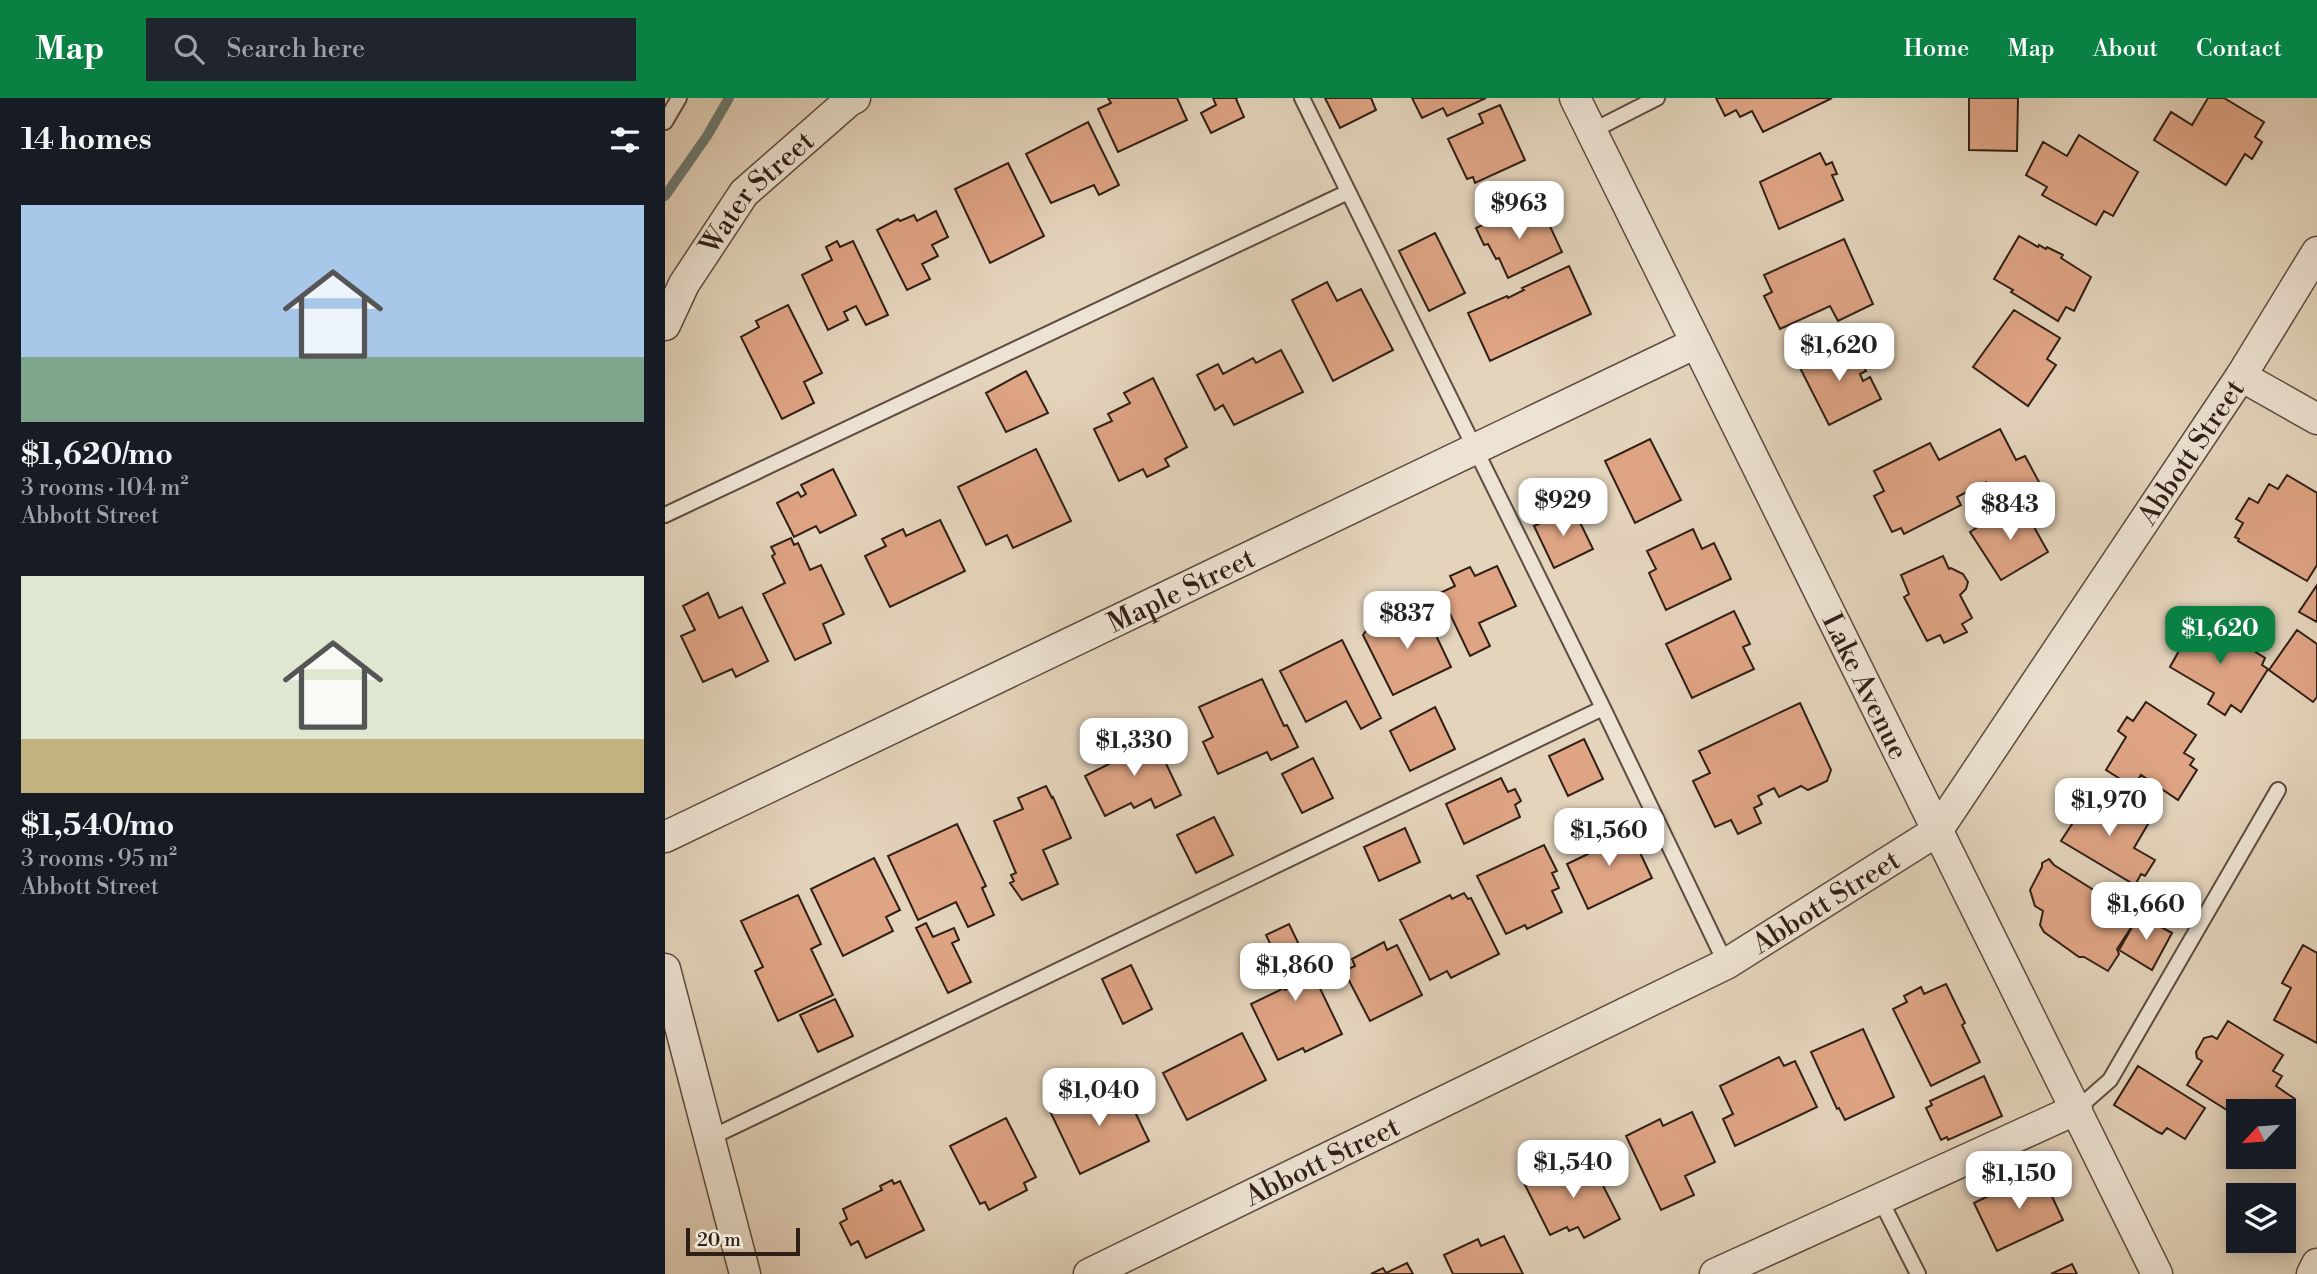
<!DOCTYPE html>
<html lang="en">
<head>
<meta charset="utf-8">
<style>
	:root { --surface:#171b24; --page:#20242c; --text:#f1f3f6; --muted:#9ea1a6; --accent:#0b8043 }
	body { margin:0; font-family:"Libre Bodoni",serif; background:var(--page); color:var(--text); height:100vh; display:flex; flex-direction:column; font-size:26px; white-space:nowrap }
	* { box-sizing:border-box; margin:0 }
	p { font-size:23px; color:var(--muted) }
	.icon { flex:none; width:38px; height:38px; fill:none; stroke:currentColor; stroke-width:2; stroke-linecap:round; stroke-linejoin:round }
	.map { position:relative; flex:1; overflow:hidden }
	.sheet { display:flex; flex-direction:column; background:var(--surface); width:665px }
	.sheet>* { flex:none }
	.needle { width:46px; rotate:244deg }
	.buttons { position:absolute; left:1561px; top:1001px; display:grid; gap:14px }
	.buttons a { display:grid; place-items:center; width:70px; height:70px; border-radius:0px; background:var(--surface); box-shadow:0 4px 18px #0003; font-size:35px }
	.scale { position:absolute; left:21px; bottom:18px; width:114px; box-sizing:border-box; padding-left:7px; border:4px solid #311f17; border-top:0; font-size:19px; line-height:24px; white-space:nowrap; color:#311f17; -webkit-text-stroke:5px #ede3d3; paint-order:stroke }
	.price { position:absolute; translate:-50% -60px; padding:0 16px; border-radius:14px; background:#fff; color:#222; font-size:23px; line-height:46px; filter:drop-shadow(0 2px 4px #0008) }
	.price::after { content:''; position:absolute; left:50%; top:42px; width:21px; height:16px; margin-left:-10px; background:inherit; clip-path:polygon(0 0,100% 0,50% 100%) }
	.price.on { background:var(--accent); color:#fff }
	ul { padding:0; list-style:none }
	li { display:grid; align-content:center; gap:14px; height:371px; padding:0 21px }
	li span { display:grid; place-items:center; height:217px; border-radius:0px; color:#555 }
	li>.icon { margin-inline-start:auto }
	span .icon { width:126px; height:126px; fill:#fffc; stroke-width:1 }
	li b { font-size:30px }
	h2 { display:flex; justify-content:space-between; align-items:center; height:84px; padding:0 21px; font-size:30px }
	header { display:flex; align-items:center; gap:42px; box-sizing:border-box; height:98px; padding:0 35px; background:var(--accent); color:#fff }
	header strong { font-size:33px }
	nav { display:flex; gap:38px; margin-inline-start:auto; font-size:24px }
	.search { width:490px; height:63px; background:var(--page); display:flex; align-items:center; gap:18px; box-sizing:border-box; padding:0 24px; border-radius:0px; color:var(--muted); font-size:26px }
	main { display:flex; flex:1; min-height:0 }
	.map>svg:first-child { display:block }
</style>
</head>
<body>
<header>
<strong>Map</strong>
<div class="search"><svg class="icon" aria-label="search" viewBox="0 0 24 24"><circle cx="10" cy="10" r="6"/><path d="M15 15l6 6"/></svg>Search here</div>
<nav><a>Home</a><a>Map</a><a>About</a><a>Contact</a></nav>
</header>
<main>
<section class="sheet">
<h2>14 homes<svg class="icon" aria-label="filters" viewBox="0 0 24 24"><path d="M4 7h16M4 17h16"/><circle cx="9" cy="7" r="2"/><circle cx="15" cy="17" r="2"/></svg></h2>
<ul>
<li><span style="background:linear-gradient(#a9c7e8 70%,#7fa58c 0)"><svg class="icon" aria-label="home" viewBox="0 0 24 24"><path d="M3 11l9-7 9 7M6 9v11h12V9"/></svg></span><div><b>$1,620/mo</b><p>3 rooms · 104 m²</p><p>Abbott Street</p></div></li>
<li><span style="background:linear-gradient(#dfe7d0 75%,#c2b280 0)"><svg class="icon" aria-label="home" viewBox="0 0 24 24"><path d="M3 11l9-7 9 7M6 9v11h12V9"/></svg></span><div><b>$1,540/mo</b><p>3 rooms · 95 m²</p><p>Abbott Street</p></div></li>
</ul>
</section>
<div class="map">
<svg width="1652" height="1176" viewBox="0 0 1652 1176">
	<rect width="100%" height="100%" fill="#e4d4bc"/>
	<filter id="stains"><feTurbulence type="fractalNoise" baseFrequency=".00286" numOctaves="4"/><feColorMatrix values="0 0 0 0 .2 0 0 0 0 .09 0 0 0 0 .02 0 0 0 .5 -.17"/></filter>
	<radialGradient id="worn" r=".72"><stop offset=".6" stop-color="#630" stop-opacity="0"/><stop offset="1" stop-color="#630" stop-opacity=".3"/></radialGradient>
	<g fill="none" stroke-linecap="round" stroke-linejoin="round">
		<path stroke="#6d7b74" stroke-width="10" d="M0,98L42,38L64,0"/>
	</g>
	<path fill="#dfa484" stroke="#311f17" stroke-width="2" d="M443,0H512L522,22L453,54L433,11L446,5Z
		M548,0H572L571,1L579,19L546,35L536,15L551,7Z
		M660,0H706L711,12L675,30Z
		M747,0H821L782,18L778,10L757,20Z
		M1051,0H1167L1098,34L1087,13L1075,19L1071,12L1060,18Z
		M1304,0H1353L1352,53L1304,52Z
		M1543,0H1559L1599,24L1590,39L1597,44L1587,61L1580,56L1561,87L1489,42L1506,14L1527,27Z
		M835,7L860,62L810,85L808,79L802,81L783,41L818,25L814,16Z
		M423,24L454,87L434,97L429,87L386,105L361,56Z
		M1414,37L1473,74L1448,118L1439,113L1431,127L1377,97L1382,89L1361,77L1378,44L1402,58Z
		M1155,55L1161,67L1167,64L1172,76L1167,77L1178,102L1114,131L1095,84Z
		M343,65L379,138L325,165L290,91Z
		M861,106L871,128L882,122L897,154L843,180L834,160L831,161L823,146L819,147L811,130Z
		M271,113L283,139L267,147L273,158L257,166L265,181L242,192L212,132L233,121L235,123L249,117L252,123Z
		M770,135L800,195L764,213L734,153Z
		M1354,138L1373,149L1374,147L1381,151L1382,149L1398,157L1396,160L1426,179L1409,213L1401,209L1393,223L1346,194L1348,192L1329,181Z
		M1179,141L1208,206L1173,223L1165,208L1115,231L1099,198L1107,194L1099,177Z
		M172,143L175,149L188,143L223,217L201,227L191,208L179,214L183,222L163,232L137,177L167,162L161,149Z
		M904,168L926,216L825,263L803,215L842,198L843,200L859,192L857,190Z
		M662,184L672,203L696,191L728,252L668,283L627,202Z
		M123,207L157,275L139,284L149,305L117,321L76,239L94,229L91,223Z
		M1349,212L1395,240L1382,261L1391,267L1363,308L1308,269Z
		M1179,242L1190,264L1195,261L1201,273L1195,276L1198,283L1205,279L1216,301L1164,327L1133,266Z
		M616,252L638,294L569,327L558,307L550,312L532,277L553,266L558,276L588,260L591,265Z
		M361,273L383,315L341,334L321,295Z
		M488,280L522,349L500,361L504,368L482,379L478,371L454,383L429,331L447,323L443,316L465,305L459,295Z
		M1335,331L1351,362L1360,358L1374,384L1332,405L1321,384L1292,399L1296,407L1239,436L1236,430L1227,434L1209,398L1219,393L1209,373L1265,345L1274,362Z
		M985,341L1016,402L970,425L940,363Z
		M371,351L406,423L348,450L342,437L321,447L293,389Z
		M168,371L191,417L155,435L151,428L129,439L112,405L133,394L136,399L141,396L136,387Z
		M1622,377L1652,395V467L1642,483L1573,443L1574,441L1570,439L1578,425L1571,421L1584,400L1593,405L1604,386L1613,391Z
		M1355,404L1383,454L1336,482L1305,434L1316,427L1317,429Z
		M908,410L928,451L889,470L869,428Z
		M275,422L300,473L225,509L200,458L221,448L217,441L238,431L241,438Z
		M1028,431L1037,451L1049,445L1066,481L1001,512L984,475L991,471L982,453Z
		M126,440L129,447L133,445L145,472L156,467L179,516L158,526L166,545L130,562L98,496L120,485L107,458L110,456L106,449Z
		M1278,458L1284,471L1286,470L1298,476L1303,484L1301,491L1295,497L1307,520L1297,526L1302,534L1279,545L1275,537L1262,543L1239,499L1244,496L1236,477Z
		M832,468L851,508L814,525L825,548L805,558L775,495L790,488L785,478L805,469L810,478Z
		M1652,487V524L1634,514Z
		M43,495L54,520L77,509L103,563L71,579L67,571L38,584L16,538L30,532L18,508Z
		M758,510L786,569L728,597L698,537L701,533L719,525L724,526Z
		M1069,513L1085,546L1078,549L1089,571L1027,600L1001,546Z
		M1536,520L1600,560L1597,567L1603,571L1576,614L1566,607L1560,617L1543,606L1549,595L1505,569L1529,526L1532,527Z
		M1632,532L1652,546V599L1648,604L1604,572Z
		M677,542L716,620L696,631L681,603L641,624L615,573Z
		M597,581L619,628L622,627L633,649L606,662L602,654L553,676L538,644L548,639L534,609Z
		M1481,604L1531,637L1519,655L1529,661L1525,667L1532,672L1513,702L1476,677L1468,689L1441,672L1461,639L1453,633L1462,619L1468,623Z
		M1135,605L1166,672L1162,683L1143,692L1136,688L1114,699L1109,690L1093,698L1097,706L1089,710L1096,725L1073,736L1066,722L1050,729L1028,683L1045,675L1034,653Z
		M770,609L790,651L745,673L725,633Z
		M486,634L516,697L490,710L486,701L469,710L466,705L440,718L420,678L464,656L460,647Z
		M919,641L938,681L903,698L884,658Z
		M648,660L668,700L637,715L617,676Z
		M836,680L843,694L850,691L856,703L850,707L855,719L799,746L781,706Z
		M381,688L387,700L388,699L406,740L378,752L393,786L357,802L345,785L349,783L346,777L351,775L329,723L358,711L353,700Z
		M1430,695L1483,726L1469,750L1490,762L1480,778L1476,776L1470,787L1396,743L1409,723L1400,717L1408,705L1420,712Z
		M549,719L568,757L531,775L512,737Z
		M292,726L321,788L317,790L329,817L303,829L291,804L253,822L223,758Z
		M962,727L987,780L923,811L902,766L923,756L919,747Z
		M740,730L755,764L714,783L699,749Z
		M879,747L892,773L887,775L894,790L887,793L897,814L862,831L860,827L841,836L812,778Z
		M209,760L235,812L221,819L228,833L178,858L146,791Z
		M1384,761L1389,767L1470,818L1471,822L1452,851L1454,856L1443,873L1419,859H1414L1379,834L1375,827L1378,813L1370,808L1365,792L1377,769V765Z
		M799,795L803,801L806,800L834,856L786,880L782,873L765,882L735,822L785,797L787,801Z
		M133,797L156,846L146,851L168,897L113,923L90,873L98,869L76,823Z
		M1474,817L1507,835L1487,872L1454,852Z
		M261,825L268,839L289,830L294,842L287,845L306,884L283,895L251,830Z
		M624,826L677,936L640,954L638,950L613,962L586,906L619,890L620,892L626,889L601,837Z
		M719,844L722,852L732,847L757,897L705,923L679,873L690,868L687,861Z
		M1638,847L1652,855V945L1609,922L1626,890L1617,885Z
		M466,867L487,911L458,926L437,881Z
		M1281,886L1300,925L1297,927L1315,964L1266,988L1228,911L1242,904L1239,898L1256,889L1259,896Z
		M170,901L188,938L153,954L135,917Z
		M1563,923L1618,957L1608,973L1617,978L1611,988L1630,1001L1619,1019V1013H1573V1019L1522,987L1537,963L1532,960L1531,954L1539,940L1547,938L1552,941Z
		M1198,931L1229,999L1180,1022L1174,1010L1172,1011L1146,954Z
		M577,935L601,982L522,1022L498,975Z
		M1114,959L1119,968L1130,963L1152,1009L1070,1048L1058,1021L1068,1016L1055,988Z
		M1473,968L1540,1010L1520,1041L1502,1030L1497,1036L1493,1034L1449,1007Z
		M1319,978L1337,1018L1283,1042L1282,1039L1276,1042L1261,1010L1267,1007L1265,1003Z
		M456,985L484,1043L415,1076L383,1009L412,995L419,1011L433,1004L430,998Z
		M1027,1014L1050,1064L1020,1078L1029,1097L996,1112L961,1038L995,1021L998,1028Z
		M341,1020L371,1079L359,1085L362,1092L324,1112L320,1104L315,1106L285,1048Z
		M924,1060L955,1121L919,1140L913,1129L904,1133L902,1129L885,1137L860,1087L894,1070L896,1074Z
		M1375,1073L1398,1122L1332,1153L1309,1105Z
		M227,1082L229,1086L235,1083L259,1132L201,1160L193,1143L186,1147L175,1125L182,1121L178,1111L217,1092L215,1088Z
		M839,1138L858,1176H788L779,1157L813,1141L816,1148Z
		M742,1165L748,1176H706L718,1170L721,1175Z
		M1407,1166L1412,1176H1386Z"/>
	<g fill="none" stroke-linecap="round" stroke-linejoin="round">
		<g stroke="#5e4c40" stroke-width="18">
			<path id="lane" d="M637,0L938,610L1061,866
				M0,24L14,0
				M927,33L992,0
				M0,417L683,94
				M1412,1011L1445,982L1613,692
				M45,1040L938,610
				M1215,1101L1253,1176"/>
		</g>
		<g stroke="#5e4c40" stroke-width="33">
			<g id="street">
				<path id="s1" d="M910,0L1492,1176"/>
				<path id="s2" d="M0,227L19,186L79,95L184,3L190,0"/>
				<path d="M1576,278L1652,321"/>
				<path id="s3" d="M0,739L1031,245"/>
				<path d="M0,871L80,1176"/>
				<path id="s4" d="M424,1176L1061,866L1272,733L1576,278L1652,154"/>
				<path d="M1050,1176L1412,1011"/>
				<path d="M1647,1176L1652,1166"/>
			</g>
		</g>
		<use href="#lane" stroke="#ede3d3" stroke-width="14"/>
		<use href="#street" stroke="#ede3d3" stroke-width="30"/>
	</g>
	<g text-anchor="middle" stroke-width="5" stroke-linejoin="round" paint-order="stroke">
		<g font-size="28" fill="#311f17" stroke="#ede3d3">
			<text dy="10" stroke="none"><textPath href="#s2" startOffset="163">Water Street</textPath></text>
			<text dy="10" stroke="none"><textPath href="#s4" startOffset="1414">Abbott Street</textPath></text>
			<text dy="10" stroke="none"><textPath href="#s3" startOffset="572">Maple Street</textPath></text>
			<text dy="10" stroke="none"><textPath href="#s1" startOffset="656">Lake Avenue</textPath></text>
			<text dy="10" stroke="none"><textPath href="#s4" startOffset="826">Abbott Street</textPath></text>
			<text dy="10" stroke="none"><textPath href="#s4" startOffset="259">Abbott Street</textPath></text>
		</g>
	</g>
	<rect width="100%" height="100%" filter="url(#stains)"/>
	<rect width="100%" height="100%" fill="url(#worn)"/>
</svg>
<div class="buttons">
<a><svg class="needle" viewBox="-14 -14 28 28"><path d="M0-13l5 13h-10z" fill="#e53935"/><path d="M0 13l5-13h-10z" fill="#9ea1a6"/></svg></a>
<a><svg class="icon" aria-label="layers" viewBox="0 0 24 24"><path d="M12 4l9 5-9 5-9-5zM3 14l9 5 9-5"/></svg></a>
</div>
<div class="scale">20 m</div>
<b class="price" style="left:854px;top:143px">$963</b>
<b class="price" style="left:1174px;top:285px">$1,620</b>
<b class="price" style="left:898px;top:440px">$929</b>
<b class="price" style="left:1345px;top:444px">$843</b>
<b class="price" style="left:742px;top:553px">$837</b>
<b class="price on" style="left:1555px;top:568px">$1,620</b>
<b class="price" style="left:469px;top:680px">$1,330</b>
<b class="price" style="left:1444px;top:740px">$1,970</b>
<b class="price" style="left:944px;top:770px">$1,560</b>
<b class="price" style="left:1481px;top:844px">$1,660</b>
<b class="price" style="left:630px;top:905px">$1,860</b>
<b class="price" style="left:434px;top:1030px">$1,040</b>
<b class="price" style="left:908px;top:1102px">$1,540</b>
<b class="price" style="left:1354px;top:1113px">$1,150</b>
</div>
</main>
</body>
</html>
